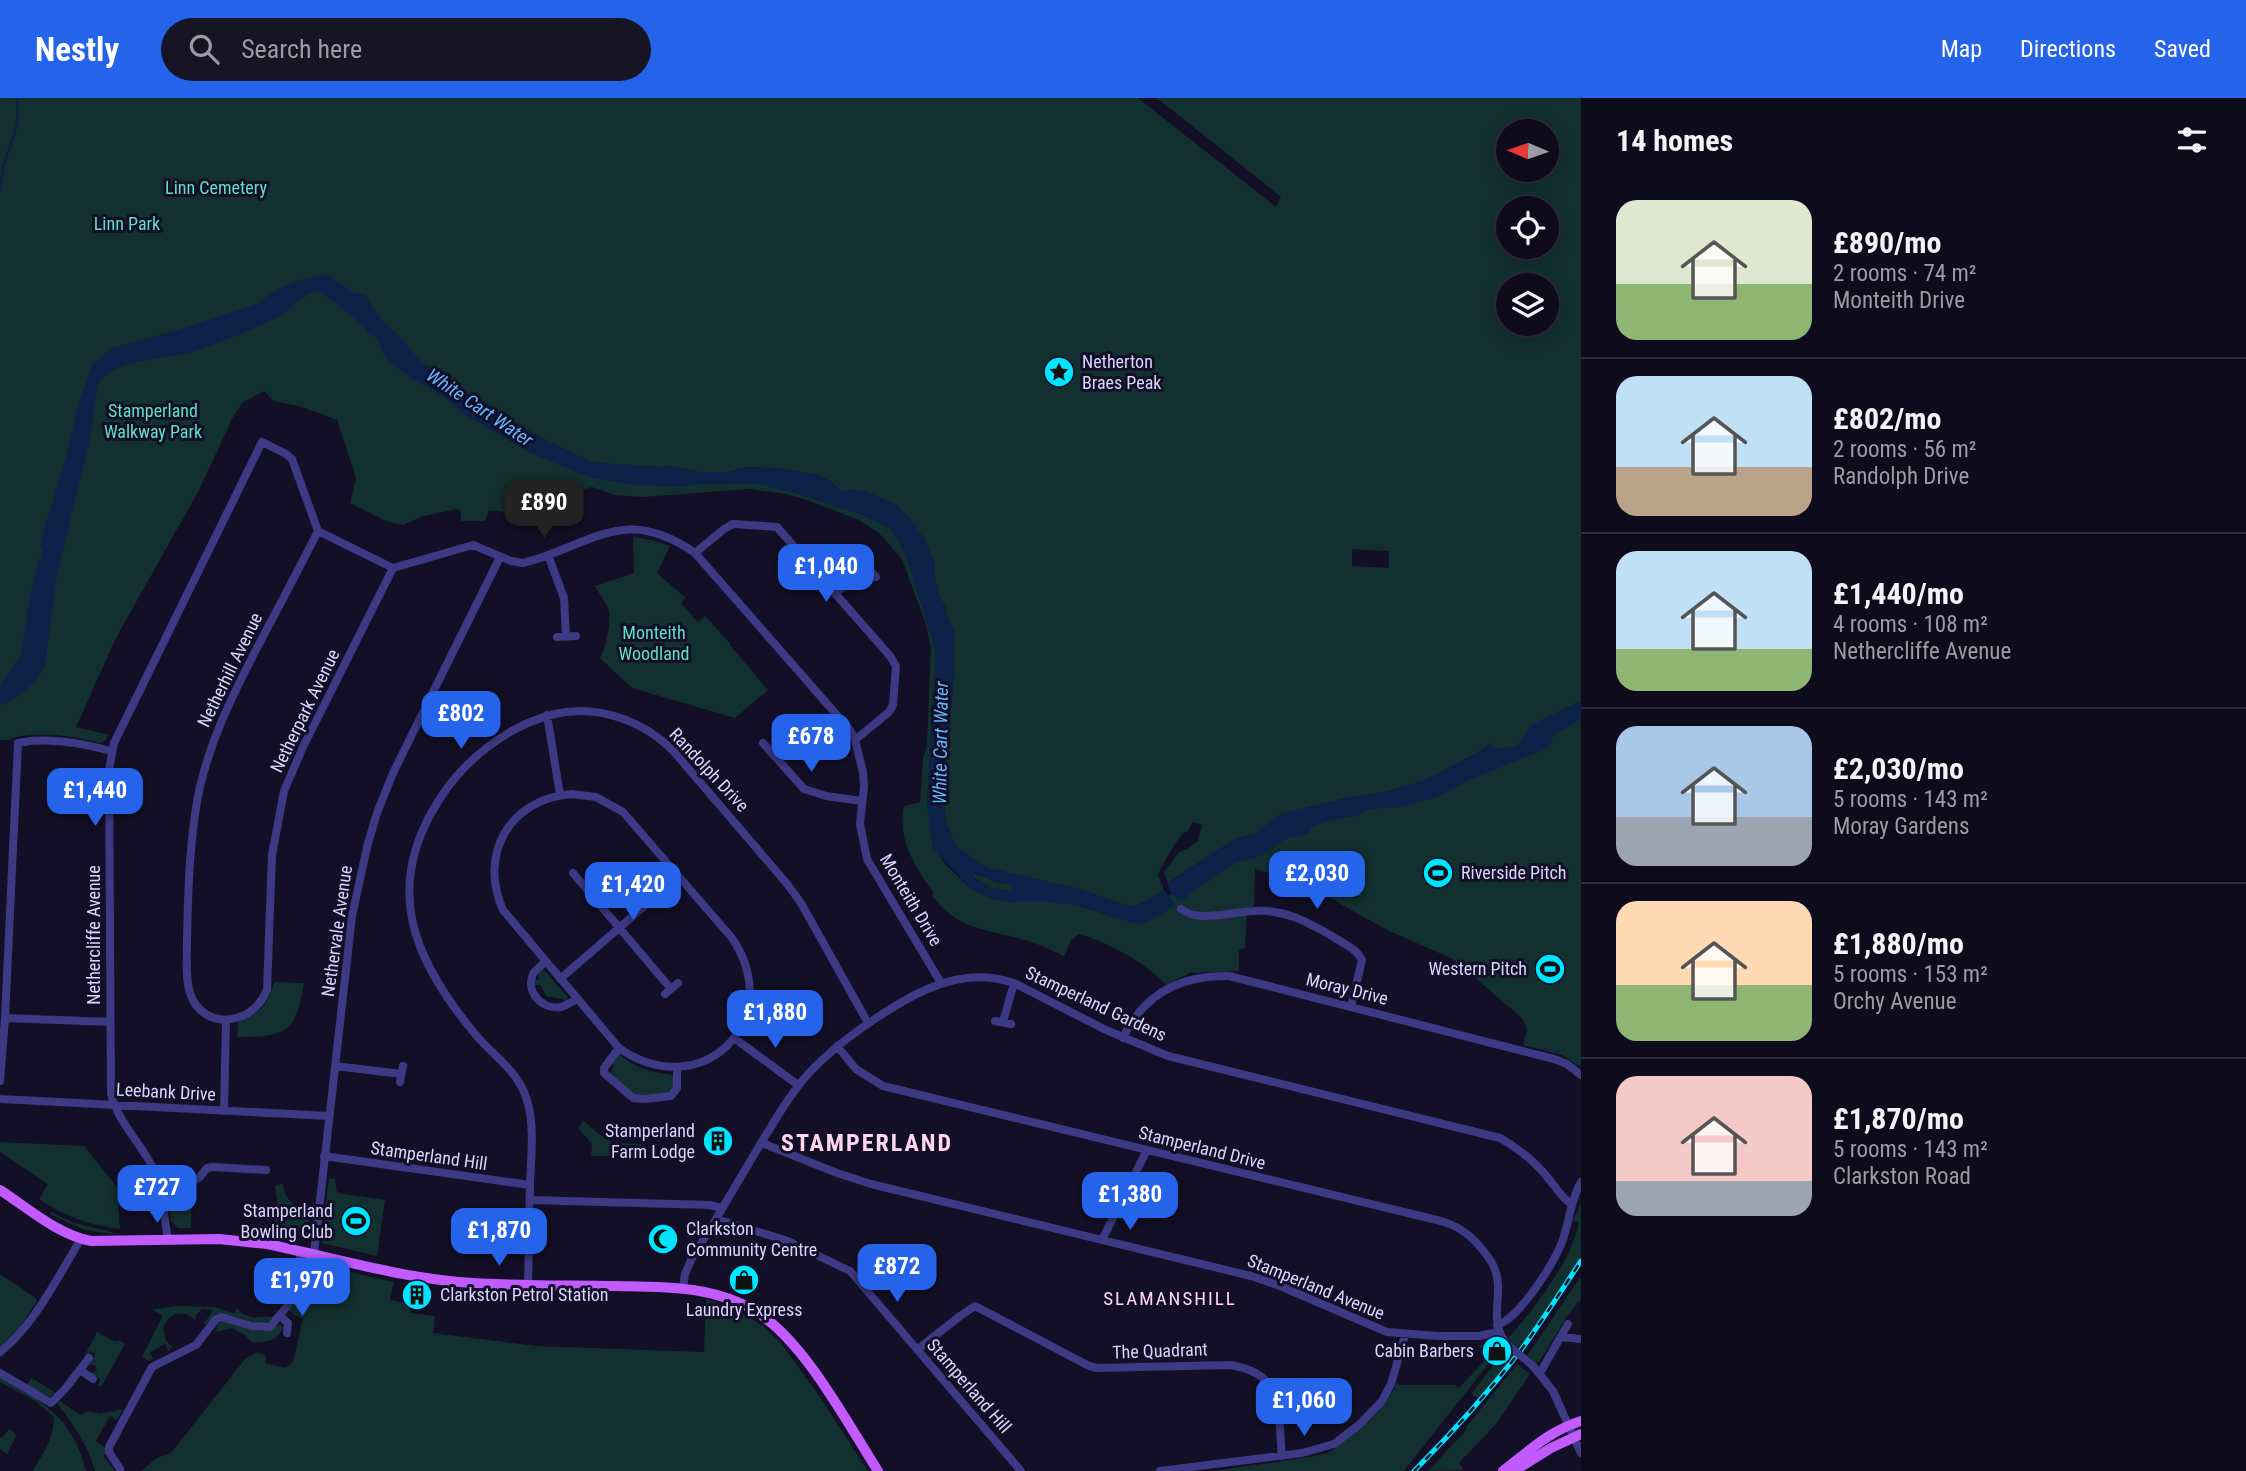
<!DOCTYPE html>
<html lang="en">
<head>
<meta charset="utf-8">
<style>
	:root { --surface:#0e0b1c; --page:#171425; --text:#f1f3f6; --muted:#9b9ba3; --line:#2e2b3b; --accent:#2563eb }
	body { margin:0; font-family:"Roboto Condensed",sans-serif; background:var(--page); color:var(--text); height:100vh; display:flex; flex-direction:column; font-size:26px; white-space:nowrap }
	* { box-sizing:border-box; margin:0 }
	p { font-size:23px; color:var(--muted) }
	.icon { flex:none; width:38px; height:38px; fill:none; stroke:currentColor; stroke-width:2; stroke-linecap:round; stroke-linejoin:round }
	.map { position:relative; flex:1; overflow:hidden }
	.details { display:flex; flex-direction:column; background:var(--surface); width:665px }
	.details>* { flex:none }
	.needle { width:46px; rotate:272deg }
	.tools { position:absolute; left:1496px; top:21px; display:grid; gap:14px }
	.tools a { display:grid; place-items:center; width:63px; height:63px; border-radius:50%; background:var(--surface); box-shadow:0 4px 18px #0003,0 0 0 2px var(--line); font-size:35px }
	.price { position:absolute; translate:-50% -60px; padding:0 16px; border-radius:14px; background:var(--accent); color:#fff; font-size:23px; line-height:46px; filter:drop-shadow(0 2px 4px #0008) }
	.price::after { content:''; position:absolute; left:50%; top:42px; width:21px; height:16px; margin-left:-10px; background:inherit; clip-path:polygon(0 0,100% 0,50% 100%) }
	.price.on { background:#222; color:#fff }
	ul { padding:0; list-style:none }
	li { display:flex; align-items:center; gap:21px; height:175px; padding:0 35px }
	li+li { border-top:2px solid var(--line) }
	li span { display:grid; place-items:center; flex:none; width:196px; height:140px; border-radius:21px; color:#555 }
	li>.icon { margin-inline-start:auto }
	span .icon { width:84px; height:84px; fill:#fffc; stroke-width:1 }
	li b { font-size:30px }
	h2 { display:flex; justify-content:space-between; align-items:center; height:84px; padding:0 35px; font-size:30px }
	header { display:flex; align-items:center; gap:42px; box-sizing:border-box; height:98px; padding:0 35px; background:var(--accent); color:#fff }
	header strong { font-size:33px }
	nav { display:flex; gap:38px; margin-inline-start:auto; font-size:24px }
	.search { width:490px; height:63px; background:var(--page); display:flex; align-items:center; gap:18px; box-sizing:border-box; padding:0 24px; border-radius:38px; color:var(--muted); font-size:26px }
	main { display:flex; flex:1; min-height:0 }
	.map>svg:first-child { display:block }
</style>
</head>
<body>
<header>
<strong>Nestly</strong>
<div class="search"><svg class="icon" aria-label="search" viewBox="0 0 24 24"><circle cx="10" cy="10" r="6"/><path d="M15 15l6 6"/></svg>Search here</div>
<nav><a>Map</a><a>Directions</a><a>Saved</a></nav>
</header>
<main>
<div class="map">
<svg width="1581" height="1373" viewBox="0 0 1581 1373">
	<rect width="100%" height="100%" fill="#130f26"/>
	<path fill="#12302f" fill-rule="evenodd" d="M0,0H1138L1276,109L1281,99L1157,0H1581V603L1531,628L1517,649L1496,651L1490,645L1481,653L1424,683L1385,694L1342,701L1281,716L1257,735L1235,741L1168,785L1164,774L1179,754L1187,751L1198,743L1202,727L1193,724L1187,734H1184C1176,743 1163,765 1158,777L1164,792L1145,804L1131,809L1079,791L987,770L956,749L947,727L943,701L954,576V534L945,514L946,509L941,503L937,489L934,477L935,468L925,442L898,408L867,394L852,391L843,394L828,382L820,378L785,371L747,369L729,374H699L670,368L658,369L605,366L591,364L551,345L584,370L681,389L700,386L755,385L793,394L861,416L891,431L906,456L936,554L927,704L933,749L947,768L970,790L988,799L1010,804H1049L1072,806L1134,825L1189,782L1304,723L1496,662L1581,614V969L1562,957L1523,947L1527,932L1523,921L1453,861L1387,832L1319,794L1288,780L1255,771L1254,808L1247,813L1245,850L1239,852V873L1190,875L1166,887C1145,864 1109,845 1079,836L1072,841L1064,858C1049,851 1034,844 1018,840C981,830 955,830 932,797L934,795C915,770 897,741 904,708L920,704L923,660L927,648L931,549L925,524L902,461L879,435L859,422L804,401L786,396L749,391L643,399L614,397L592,389L571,395L546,406L503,414L489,412L485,423H461L460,412L456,411L421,419L403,427L388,424L350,405L356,380L337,322L299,308L273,303L264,293L242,305L232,321L199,392L116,540L76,629L109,637L106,642L100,645C74,638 48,634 21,638C12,639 13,643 0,642ZM1508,33H1547V72H1508ZM1508,110H1547V149H1508ZM1508,187H1547V226H1508ZM1352,451L1389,453V470L1352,468Z
		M633,439L651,442L670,448L657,475L686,500L681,505L698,524L705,518L730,545V547L768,592L735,620L632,590L600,560C606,551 611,524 609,514C607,505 599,496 595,488L634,475Z
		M976,776L1000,785L1012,786V794L991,790L973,779L972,777Z
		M543,871L568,899L566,905L563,901L546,898L540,887H534V881L539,882L538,874Z
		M274,884L304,885C296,936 285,939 237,939L238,924C259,917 269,906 274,884Z
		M619,956C634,970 653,975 673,977L674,991L669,996L636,999L609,977L613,970L612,965Z
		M583,1022C607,1044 608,1045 641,1046V1058H591L592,1046L578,1030Z
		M0,1044L84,1048L117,1089L120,1131C90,1127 64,1119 39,1101L48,1086L0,1054Z
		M329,1080L335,1081L337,1095L385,1102L377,1158L321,1145Z
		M192,1085L191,1130H178L171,1123L166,1093Z
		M281,1086L283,1087L286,1098L296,1109L311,1111L306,1140L273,1136L278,1108L275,1088Z
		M1581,1105V1159L1519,1251L1508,1240C1534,1211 1570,1165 1579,1125L1573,1122Z
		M51,1114L74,1125L112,1134L114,1136L84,1132L50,1116Z
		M308,1165L394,1184L390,1202L410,1206V1215L435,1218L433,1235L536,1248L704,1254L706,1201L733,1210L763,1228L781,1245L820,1299L868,1373H141L157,1360L171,1355L245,1261L256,1255L263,1256L266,1260L265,1265L286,1270L293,1264L303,1220L296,1218L288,1212C299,1198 296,1178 308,1165Z
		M0,1176L36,1200L37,1203L17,1233L0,1250Z
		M1581,1178V1201L1566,1220L1540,1263L1536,1265L1527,1258Z
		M174,1208L215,1209L235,1216L236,1210C253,1225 256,1217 274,1219L266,1226H262L220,1215L215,1216L206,1227L204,1226L213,1212L202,1211L195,1218L196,1223C184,1211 171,1214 163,1228L166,1243L172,1248L169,1253L165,1246L150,1254L153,1261L149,1263L142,1259L163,1217L152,1212Z
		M224,1223C248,1224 254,1243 280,1226L283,1230C278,1243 264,1245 252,1244L245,1237L232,1230L216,1234L218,1225Z
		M97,1234L116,1244L118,1242L125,1246L101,1289L98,1287L100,1281L91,1275L97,1273L95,1267H90L95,1256L90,1253L86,1260L84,1259Z
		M1486,1246L1491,1255L1490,1257L1493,1260L1404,1373H1213L1309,1359L1330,1354L1368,1324L1388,1301L1397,1285L1399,1287H1455L1459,1290L1486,1261L1479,1247Z
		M1503,1255L1511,1262L1483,1296L1477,1300L1471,1296Z
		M1517,1266L1530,1276L1496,1326L1459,1365L1464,1372L1428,1373L1467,1331L1466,1329Z
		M0,1278C43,1305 73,1319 86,1373H33C45,1350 52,1346 54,1319L34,1302L0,1284Z
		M32,1280L56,1295L50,1299L27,1287Z
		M60,1303L80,1317L90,1313L99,1316L123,1311L117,1322L110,1318L96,1343L107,1351L104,1359L115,1373H95C88,1347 73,1326 57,1305Z
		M9,1331L14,1334L16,1338L7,1356L0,1351V1340L3,1339Z"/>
	<path fill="#0c2248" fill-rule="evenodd" d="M328,177L354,195L365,197L379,219L402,241L420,263L455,287L551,345L591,364L658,369L670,368L699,374H729L747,369L785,371L820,378L828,382L843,394L852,391L867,394L898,408L910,420L925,442L935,468L934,477L937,489L941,503L946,509L945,514L954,534V576L943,701L947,727L956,749L987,770L1079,791L1131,809L1145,804L1164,792L1175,807L1160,817L1140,827L1072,806L1049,804H1010L988,799L970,790L938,756L933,750L930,733L927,704L936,554L906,456L891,431L861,416L793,394L755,385L700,386L681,389L638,387L591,380L529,354L464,316L444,299L411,280L386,260L377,240L367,235C362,224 331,201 319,193C301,196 290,213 274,221C249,233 223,243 198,252C170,262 114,259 98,286L89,345L57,477L45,566C37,586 19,599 0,608C0,602 0,592 1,587C5,576 18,566 21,554C27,520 31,484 43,451L40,446L68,352L78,307L92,267L112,250L178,232L259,205C279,187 302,180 328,177ZM976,776L1000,785L1011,786L1012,794L991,790L973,780L972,777Z
		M1581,603V621L1554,637L1548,650L1473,680L1437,699L1400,709L1370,711L1355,718L1324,724L1311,730L1309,735L1284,742L1258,759L1235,765L1198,790L1181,803C1175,801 1169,792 1167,786L1235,741L1257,735L1281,716L1342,701L1385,694L1424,683L1481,653L1490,645L1496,651L1517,649L1530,628Z"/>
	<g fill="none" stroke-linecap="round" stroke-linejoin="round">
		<path stroke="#0c2248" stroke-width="2.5" d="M0,92C1,85 2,77 3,70C9,47 23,24 16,0"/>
		<path stroke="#3d3a85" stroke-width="8" d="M318,433C299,471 279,508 259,546C232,598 205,651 196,710C189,754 188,798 187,842C187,859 185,879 190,895C196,914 213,924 231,921C248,919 261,907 267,892L272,757L284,693L303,649L393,470
			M695,455L724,431L733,426L777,429L890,558L896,568L893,607L889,614L855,642
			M548,457L564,500L566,539
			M860,461L876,479
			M836,495L867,469
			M557,539L576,538
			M547,617L560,697
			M763,645L804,691L826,698L862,703
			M571,696L596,699L623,714L732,840C788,924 700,1007 619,950L503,812C478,756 510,701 571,696Z
			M573,775L671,891
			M1181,811C1201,827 1241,810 1266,813C1292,815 1311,826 1332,838C1342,845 1356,850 1362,862L1351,909
			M545,864C541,868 536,871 533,876C525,895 543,912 561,909C567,907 572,904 577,901
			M560,881L678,779
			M665,896L678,885
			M5,920L110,924
			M995,923L1011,926
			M1003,924L1014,885
			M734,940L798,987
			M1123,940C1144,895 1181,877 1229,878L1554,961L1567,966L1581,977
			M837,948L856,971L883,988L1441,1123C1458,1128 1470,1136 1481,1150C1486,1156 1491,1162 1494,1169C1506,1196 1485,1224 1509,1248
			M619,950L604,970V975L633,1000L645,1001L671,998L677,990V969
			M335,968L401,976
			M0,983L5,920L18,645C48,639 82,645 111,653
			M400,984L403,968
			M0,1001L329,1018
			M224,1013L226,922
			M762,1045L837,1075L871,1086L1251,1178L1280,1188L1387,1234L1437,1238H1479L1498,1234
			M324,1058L530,1087
			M160,1093L199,1080L207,1070L213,1069L266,1072
			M530,1102L710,1107L722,1110
			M716,1121L788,1143L850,1173L1021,1373
			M168,1142C164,1119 163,1093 154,1072C141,1044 119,1027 111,996L109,672L114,645L262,344L286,356L292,361L318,433L393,470L473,447L511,463L523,465C591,448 623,405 695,455L850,632L855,642L863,674L864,689L860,726L867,761L941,885
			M1102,1142L1147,1052
			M314,1156L352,818L367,749L377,715L393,675L500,459
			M528,1186C529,1153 529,1119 530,1086C531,1059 535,1028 527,1002C518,972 494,959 475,936C414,862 382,791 439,702C464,662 508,627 555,616C598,606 645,623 675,655L788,787L801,805L868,925
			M683,1190L685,1176L692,1160C716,1122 738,1083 761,1045C776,1021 790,996 809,975C836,946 868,924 902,904C936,884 974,871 1014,885L1106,932L1168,958L1500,1040C1519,1051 1535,1063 1548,1080C1556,1089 1561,1099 1571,1106
			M280,1218L288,1225L287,1235
			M1497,1227C1520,1220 1555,1164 1563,1141C1570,1121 1570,1104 1581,1084
			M1561,1239L1581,1241
			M917,1252L960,1218L975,1208L1089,1268L1097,1270L1231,1267C1287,1277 1277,1312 1282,1358
			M0,1254C34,1228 58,1178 81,1141
			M1533,1268L1553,1293L1581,1355
			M80,1272L93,1281
			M0,1275L51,1305L65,1291L89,1260
			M1540,1275L1568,1226
			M120,1371L109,1354V1349L152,1269L196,1247L216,1221L221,1219L252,1228L270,1229L288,1207L302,1153
			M1160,1373L1302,1355L1334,1346L1360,1326L1382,1303L1391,1286L1405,1237"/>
		<path stroke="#c25bff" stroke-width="10" d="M0,1092C28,1110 58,1137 91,1143L219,1141L267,1146C330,1159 394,1178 459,1184C510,1188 562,1187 613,1188C663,1189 713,1187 757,1214C806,1246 846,1323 878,1373
			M1503,1373C1529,1353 1549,1333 1581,1323
			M1514,1373L1551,1350L1581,1336"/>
		<g stroke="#00e5ff" stroke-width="5">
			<path id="rail" d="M1414,1373C1452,1335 1488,1295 1521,1252C1542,1223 1561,1193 1581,1163"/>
		</g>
		<use href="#rail" stroke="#130f26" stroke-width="2.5" stroke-dasharray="8" stroke-linecap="butt"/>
		<path stroke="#3d3a85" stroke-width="8" d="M1509,1248L1533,1268"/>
	</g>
	<defs>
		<g id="sight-disc" transform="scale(1.575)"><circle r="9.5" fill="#00e5ff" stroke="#130f26"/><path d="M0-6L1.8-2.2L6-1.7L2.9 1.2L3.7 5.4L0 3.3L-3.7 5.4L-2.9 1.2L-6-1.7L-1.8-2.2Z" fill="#111"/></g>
		<g id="stadium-disc" transform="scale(1.575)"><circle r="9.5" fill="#00e5ff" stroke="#130f26"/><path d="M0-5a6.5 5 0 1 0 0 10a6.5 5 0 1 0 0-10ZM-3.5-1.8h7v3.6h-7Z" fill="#111"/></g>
		<g id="building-disc" transform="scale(1.575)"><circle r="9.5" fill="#00e5ff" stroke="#130f26"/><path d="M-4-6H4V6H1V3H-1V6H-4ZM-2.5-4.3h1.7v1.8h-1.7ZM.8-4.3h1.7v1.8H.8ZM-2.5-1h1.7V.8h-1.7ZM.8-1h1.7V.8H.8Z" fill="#111"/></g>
		<g id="mosque-disc" transform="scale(1.575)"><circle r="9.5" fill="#00e5ff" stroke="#130f26"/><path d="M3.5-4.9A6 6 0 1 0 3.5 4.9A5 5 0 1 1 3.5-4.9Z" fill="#111"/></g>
		<g id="shop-disc" transform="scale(1.575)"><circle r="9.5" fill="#00e5ff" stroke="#130f26"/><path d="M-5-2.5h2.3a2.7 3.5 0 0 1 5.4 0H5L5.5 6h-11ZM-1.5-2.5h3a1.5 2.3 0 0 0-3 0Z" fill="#111"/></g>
	</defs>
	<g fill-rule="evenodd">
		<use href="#sight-disc" x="1059" y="274"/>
		<use href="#stadium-disc" x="1438" y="775"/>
		<use href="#stadium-disc" x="1550" y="871"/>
		<use href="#building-disc" x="718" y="1043"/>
		<use href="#stadium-disc" x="356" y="1123"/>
		<use href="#mosque-disc" x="663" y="1141"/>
		<use href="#shop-disc" x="744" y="1182"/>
		<use href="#building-disc" x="417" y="1197"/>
		<use href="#shop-disc" x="1497" y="1253"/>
	</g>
	<g text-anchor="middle" stroke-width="6" stroke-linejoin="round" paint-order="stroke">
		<g font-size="18" fill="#5fe0c0" stroke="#130f26">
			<text x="216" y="96">Linn Cemetery</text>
			<text x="127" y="132">Linn Park</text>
			<text x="153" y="319">Stamperland<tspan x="153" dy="21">Walkway Park</tspan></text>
			<text x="654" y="541">Monteith<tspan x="654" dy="21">Woodland</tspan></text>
		</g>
		<g font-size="18" fill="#d9d4ff" stroke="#130f26" text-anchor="start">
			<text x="1082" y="270">Netherton<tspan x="1082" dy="21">Braes Peak</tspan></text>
			<text x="1461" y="781">Riverside Pitch</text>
			<text x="1527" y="877" text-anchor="end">Western Pitch</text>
			<text x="695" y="1039" text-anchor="end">Stamperland<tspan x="695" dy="21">Farm Lodge</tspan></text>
			<text x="333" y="1119" text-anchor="end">Stamperland<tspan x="333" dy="21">Bowling Club</tspan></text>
			<text x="686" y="1137">Clarkston<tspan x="686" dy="21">Community Centre</tspan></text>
			<text x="440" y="1203">Clarkston Petrol Station</text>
			<text x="744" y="1218" text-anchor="middle">Laundry Express</text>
			<text x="1474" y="1259" text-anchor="end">Cabin Barbers</text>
		</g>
		<g font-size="18" fill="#d9d4ff" stroke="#130f26">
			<text transform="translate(230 572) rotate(-64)" y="6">Netherhill Avenue</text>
			<text transform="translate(305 613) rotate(-64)" y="6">Netherpark Avenue</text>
			<text transform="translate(709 672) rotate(47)" y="6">Randolph Drive</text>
			<text transform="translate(911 802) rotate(59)" y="6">Monteith Drive</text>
			<text transform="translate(337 833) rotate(-82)" y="6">Nethervale Avenue</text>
			<text transform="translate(94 837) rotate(-90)" y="6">Nethercliffe Avenue</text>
			<text transform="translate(1347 891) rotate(14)" y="6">Moray Drive</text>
			<text transform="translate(1096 906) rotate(25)" y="6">Stamperland Gardens</text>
			<text transform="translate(166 994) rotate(3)" y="6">Leebank Drive</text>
			<text transform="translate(1202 1050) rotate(14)" y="6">Stamperland Drive</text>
			<text transform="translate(429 1058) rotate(8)" y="6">Stamperland Hill</text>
			<text transform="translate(1316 1189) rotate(22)" y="6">Stamperland Avenue</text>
			<text transform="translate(1160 1253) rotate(-2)" y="6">The Quadrant</text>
			<text transform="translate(969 1288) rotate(49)" y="6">Stamperland Hill</text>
		</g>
		<g font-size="19" font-style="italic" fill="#62b6ff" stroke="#130f26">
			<text transform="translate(480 309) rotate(34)" y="7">White Cart Water</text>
			<text transform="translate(940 645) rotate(-89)" y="7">White Cart Water</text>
		</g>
		<g font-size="19" letter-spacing="2" fill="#ffd6f0" stroke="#130f26">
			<text x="1170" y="1207">SLAMANSHILL</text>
		</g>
		<g font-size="24" font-weight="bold" letter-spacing="2" fill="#ffd6f0" stroke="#130f26">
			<text x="867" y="1053">STAMPERLAND</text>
		</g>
	</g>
</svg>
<div class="tools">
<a><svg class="needle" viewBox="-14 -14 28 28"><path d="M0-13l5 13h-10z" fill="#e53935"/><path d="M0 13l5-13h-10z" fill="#9b9ba3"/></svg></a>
<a><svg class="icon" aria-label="locate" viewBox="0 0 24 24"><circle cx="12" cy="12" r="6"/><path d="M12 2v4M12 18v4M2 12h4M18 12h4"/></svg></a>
<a><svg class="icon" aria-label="layers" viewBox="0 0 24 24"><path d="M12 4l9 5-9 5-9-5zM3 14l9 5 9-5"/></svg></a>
</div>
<b class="price on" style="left:544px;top:442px">£890</b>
<b class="price" style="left:826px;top:506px">£1,040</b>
<b class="price" style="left:461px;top:653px">£802</b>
<b class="price" style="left:811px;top:676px">£678</b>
<b class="price" style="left:95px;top:730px">£1,440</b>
<b class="price" style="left:1317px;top:813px">£2,030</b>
<b class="price" style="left:633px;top:824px">£1,420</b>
<b class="price" style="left:775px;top:952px">£1,880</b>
<b class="price" style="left:157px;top:1127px">£727</b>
<b class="price" style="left:1130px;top:1134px">£1,380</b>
<b class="price" style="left:499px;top:1170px">£1,870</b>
<b class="price" style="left:897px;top:1206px">£872</b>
<b class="price" style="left:302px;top:1220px">£1,970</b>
<b class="price" style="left:1304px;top:1340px">£1,060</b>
</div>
<section class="details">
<h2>14 homes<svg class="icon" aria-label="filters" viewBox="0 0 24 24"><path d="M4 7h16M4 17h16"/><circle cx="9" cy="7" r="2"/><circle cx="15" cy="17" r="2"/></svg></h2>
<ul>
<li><span style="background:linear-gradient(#dfe7d0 60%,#8fb573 0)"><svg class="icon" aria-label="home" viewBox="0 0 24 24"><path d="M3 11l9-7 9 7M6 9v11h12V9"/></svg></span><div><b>£890/mo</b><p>2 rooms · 74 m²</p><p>Monteith Drive</p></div></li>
<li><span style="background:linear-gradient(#bfe0f5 65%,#b9a48a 0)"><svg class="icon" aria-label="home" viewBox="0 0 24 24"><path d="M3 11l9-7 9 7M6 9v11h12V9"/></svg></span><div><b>£802/mo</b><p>2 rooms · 56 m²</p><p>Randolph Drive</p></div></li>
<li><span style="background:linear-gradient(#bfe0f5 70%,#8fb573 0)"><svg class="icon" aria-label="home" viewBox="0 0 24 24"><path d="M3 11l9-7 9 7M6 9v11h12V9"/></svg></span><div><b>£1,440/mo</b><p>4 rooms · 108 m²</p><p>Nethercliffe Avenue</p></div></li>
<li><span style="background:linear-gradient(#a9c7e8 65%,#9aa5b1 0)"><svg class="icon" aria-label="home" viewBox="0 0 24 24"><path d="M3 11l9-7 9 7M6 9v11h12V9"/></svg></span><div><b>£2,030/mo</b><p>5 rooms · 143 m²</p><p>Moray Gardens</p></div></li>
<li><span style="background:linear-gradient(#ffd9b3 60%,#8fb573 0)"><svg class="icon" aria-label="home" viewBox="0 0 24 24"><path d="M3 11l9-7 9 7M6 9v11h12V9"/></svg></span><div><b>£1,880/mo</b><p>5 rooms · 153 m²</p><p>Orchy Avenue</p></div></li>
<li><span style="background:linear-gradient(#f6c9c9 75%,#9aa5b1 0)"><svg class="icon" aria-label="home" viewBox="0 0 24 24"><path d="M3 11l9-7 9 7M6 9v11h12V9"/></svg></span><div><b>£1,870/mo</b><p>5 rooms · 143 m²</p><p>Clarkston Road</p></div></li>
</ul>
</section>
</main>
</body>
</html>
